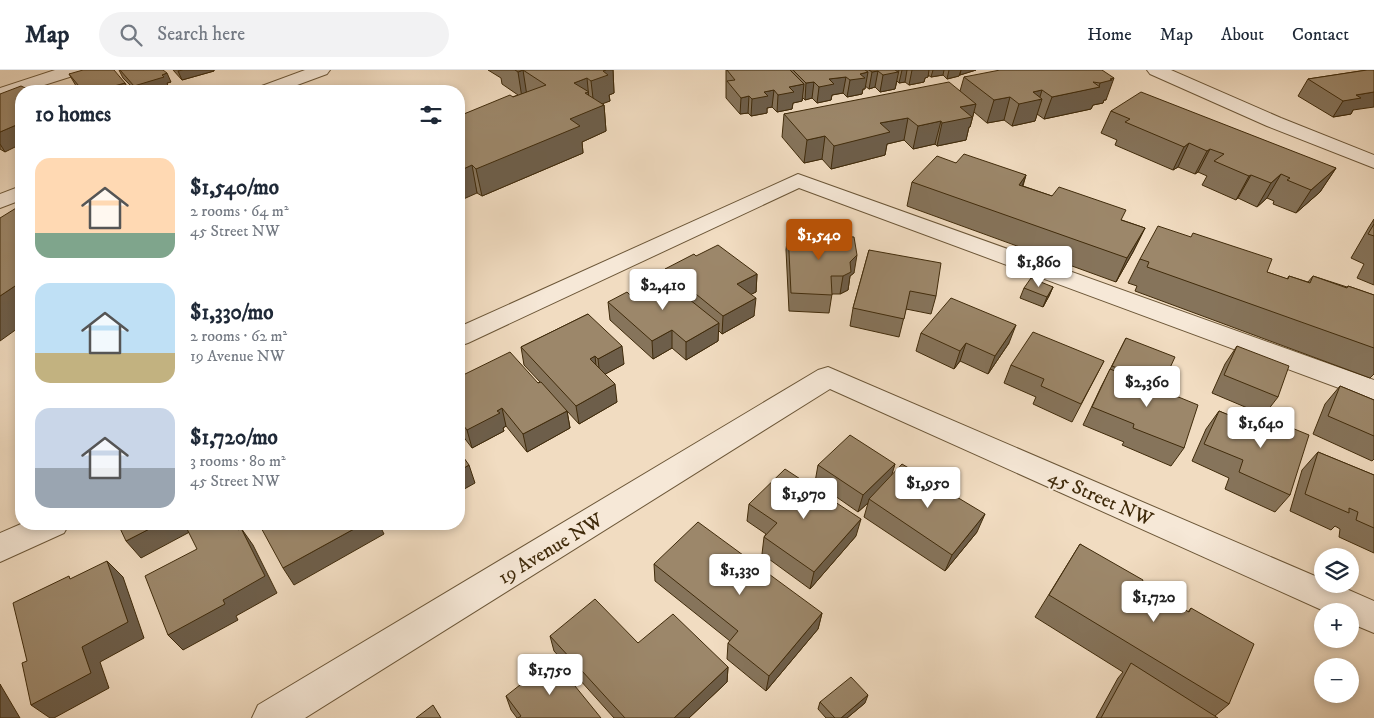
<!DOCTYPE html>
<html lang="en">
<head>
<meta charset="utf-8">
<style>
	:root { --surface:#fff; --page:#f2f2f3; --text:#1f2937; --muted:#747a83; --line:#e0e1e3; --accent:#b45309 }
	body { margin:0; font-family:"IM FELL DW Pica",serif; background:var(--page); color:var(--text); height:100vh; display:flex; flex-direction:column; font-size:19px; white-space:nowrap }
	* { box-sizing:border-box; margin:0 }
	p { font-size:16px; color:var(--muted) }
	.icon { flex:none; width:28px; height:28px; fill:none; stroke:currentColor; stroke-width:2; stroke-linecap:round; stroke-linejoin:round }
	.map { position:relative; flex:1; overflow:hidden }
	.sheet { position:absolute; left:15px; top:15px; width:450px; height:445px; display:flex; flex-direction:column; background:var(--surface); border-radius:20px; box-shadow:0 2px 8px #0003 }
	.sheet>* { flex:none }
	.fabs { position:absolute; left:1314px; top:478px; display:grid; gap:10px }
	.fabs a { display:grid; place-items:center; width:45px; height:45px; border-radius:50%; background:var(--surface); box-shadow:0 2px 8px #0003; font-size:25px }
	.price { position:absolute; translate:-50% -42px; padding:0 11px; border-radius:5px; background:#fff; color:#222; font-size:16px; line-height:32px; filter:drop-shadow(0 1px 2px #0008) }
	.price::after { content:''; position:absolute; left:50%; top:30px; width:15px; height:11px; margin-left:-8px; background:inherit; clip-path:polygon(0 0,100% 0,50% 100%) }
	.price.current { background:var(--accent); color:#fff }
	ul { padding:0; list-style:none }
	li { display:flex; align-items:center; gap:15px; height:125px; padding:0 20px }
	li span { display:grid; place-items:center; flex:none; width:140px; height:100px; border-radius:15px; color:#555 }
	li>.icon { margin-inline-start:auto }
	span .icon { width:60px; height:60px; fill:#fffc; stroke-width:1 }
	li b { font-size:21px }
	h2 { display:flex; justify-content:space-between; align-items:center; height:60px; padding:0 20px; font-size:21px }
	header { display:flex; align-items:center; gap:30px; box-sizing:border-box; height:70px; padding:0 25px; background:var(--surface); border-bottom:1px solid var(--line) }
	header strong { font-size:24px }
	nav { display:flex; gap:28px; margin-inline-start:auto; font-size:18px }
	.search { width:350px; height:45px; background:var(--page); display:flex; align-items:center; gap:12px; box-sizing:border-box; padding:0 18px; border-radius:28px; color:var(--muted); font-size:19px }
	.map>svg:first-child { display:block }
</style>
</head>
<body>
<header>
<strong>Map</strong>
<div class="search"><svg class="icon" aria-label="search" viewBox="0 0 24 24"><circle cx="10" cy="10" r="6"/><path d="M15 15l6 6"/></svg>Search here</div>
<nav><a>Home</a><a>Map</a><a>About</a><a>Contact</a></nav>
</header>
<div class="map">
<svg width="1374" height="648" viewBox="0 0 1374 648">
	<rect width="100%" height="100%" fill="#f1dcc1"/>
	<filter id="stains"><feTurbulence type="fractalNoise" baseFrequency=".004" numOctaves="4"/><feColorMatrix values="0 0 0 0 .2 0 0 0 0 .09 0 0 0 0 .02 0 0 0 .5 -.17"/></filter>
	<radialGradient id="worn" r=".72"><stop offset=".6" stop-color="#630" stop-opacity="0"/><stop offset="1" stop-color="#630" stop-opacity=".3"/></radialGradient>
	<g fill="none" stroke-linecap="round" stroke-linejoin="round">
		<g stroke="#6c5738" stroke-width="2">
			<path id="minor" d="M55,0H82L79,4L0,29V18Z
				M305,0H330L327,4L281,21H256L259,17Z
				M1147,0H1171L1281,48L1374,85V98L1267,56L1150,4Z
				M798,104L1374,310V331L799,118L468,273L459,276V257Z
				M21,116V130L0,138V124Z
				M828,297L1322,509V514H1335L1374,531V563L1350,553V541H1324L830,319L305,648H252L258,635L818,300Z
				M21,454H69L64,463L0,492V463Z"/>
		</g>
		<use href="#minor" fill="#f6e8d7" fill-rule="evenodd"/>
	</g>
	<path fill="#86745b" stroke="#402b0b" d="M119,0L171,12L167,13L168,16L150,21H136L123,8Z
		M173,0H214V1L182,10Z
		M488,0H613L614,23L609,25L610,31L602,33L604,35L606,61L582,72L583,83L482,126L477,123L459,46L518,25L502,14L501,8Z
		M726,0H976L960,5L959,6L947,9L943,5L931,7L928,5V7L925,8L924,12L909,15L905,12L899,13L897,11L895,19L880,22L875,17L869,19L865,16V19H863L862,24L847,27L843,23L832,25L831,30L817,33L812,28L805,30L803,28L802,31L793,33L792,39L777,42L772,37L767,38V43L751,46L748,43L740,44L726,28Z
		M1102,0L1106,30H1104L1103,33L1093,35L1091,39L1044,49L1037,44L1035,51L1012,56L1004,50L987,53L974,42L970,57H969L966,70L937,76L935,74L913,79L904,70L887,74L885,85L831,99L822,89L804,93L782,67L784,44L960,21L964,7Z
		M1367,0L1353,40L1351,44L1333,47L1298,26L1308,9Z
		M69,4L125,13L129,21H79Z
		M0,24L5,82L0,79Z
		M1111,41L1336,98L1320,122L1296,143L1273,134L1274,131L1267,128L1257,137L1238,128L1236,130L1202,115L1207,106L1198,102L1195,104L1178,97L1173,100L1115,75L1117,70L1101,63Z
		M956,93L1026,105L1023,116L1145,158L1133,182L1116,212L907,136L912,112Z
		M1374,149V215L1357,208L1364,194L1351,188L1369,157Z
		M788,162L840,166L854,203L850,206L848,220L840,224H832L829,243L789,241L786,180Z
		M869,180L936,226L931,244L906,239L899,267L850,256L853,238Z
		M1140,189L1267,202L1287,209L1289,206L1308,212L1313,206L1347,217L1348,216L1374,225V304L1370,308L1135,221L1137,216L1128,213Z
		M665,199L757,204L756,222L751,224L754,246L722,264L718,260V271L686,290L672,278L653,289L610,250L608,232L630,225L640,220V210H665Z
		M1053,217L1049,226L1043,237L1020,228L1024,218Z
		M588,244L624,294L605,304L617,332L579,354L567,341L570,358L527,382L506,356L503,358L504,361L472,378L459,361V307L538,313L540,312L524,295L521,277Z
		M921,263L1009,273L988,304L960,291L954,299L916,281Z
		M1126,268L1162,315L1160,319L1184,378L1171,396L1122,375L1124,372L1083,355L1101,317Z
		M1237,276L1278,327L1264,345L1212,323L1225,294Z
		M1104,291L1072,352L1033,334L1036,327L1004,313L1011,295Z
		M1340,316L1374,330V389L1372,391L1313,364L1325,334Z
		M1219,341L1252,355L1260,345L1290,425L1275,442L1225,419L1229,408L1192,391L1206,359Z
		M1318,382L1374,405V483L1339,467L1340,459L1335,456L1331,460L1290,441L1302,400Z
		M895,394L891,405L977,462L945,501L864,447L868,433L858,442L815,412L818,395Z
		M749,434L856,466L810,519L762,484L764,467L766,464L747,451Z
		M1080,474L1141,515L1188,542L1191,538L1229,634L1215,646L1217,648H1096L1118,608L1123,602L1035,547Z
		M654,494L822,543L818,559L766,621L727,589L728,573L730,571L655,511Z
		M550,566L638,573L728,597L727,612L689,648H614L554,581Z
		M506,626L601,648H517L511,640Z
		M820,632L865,633L847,648H826L818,639Z"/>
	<path fill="#6d5e4a" stroke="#402b0b" d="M183,0H214V1L182,10L178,1Z
		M523,0L527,26L522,28L518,2Z
		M606,0H613L614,23L609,25L610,31L594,37L591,11L603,1Z
		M893,0H899L895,19L880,22L883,5Z
		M902,0H907L905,12L899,13Z
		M912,0H929L928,7L925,8L924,12L909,15Z
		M933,0H944L943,5L931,7Z
		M949,0H961L959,6L947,9Z
		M961,0H976L960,5Z
		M878,1L875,17L869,19L872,2Z
		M868,2L865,19H863L862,24L847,27L850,10L860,4Z
		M167,3L171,12L167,13L168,16L150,21H137L134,16Z
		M846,7L843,23L832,25L831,30L817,33L819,17L829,9Z
		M587,8L590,40L604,35L606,61L582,72L583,83L482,126L476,99L570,49L574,13Z
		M1114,8L1106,30H1104L1103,33L1093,35L1091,39L1044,49L1052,27L1099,17L1100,13Z
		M814,12L812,28L805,30L806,13Z
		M125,13L129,21H97Z
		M804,14L802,31L793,33L792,39L777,42L778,25L789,17Z
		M774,20L772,37L767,38V43L751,46L752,29L764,22Z
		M1042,20L1039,30L1042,29L1035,51L1012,56L1019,34L1033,22Z
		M1374,22V37L1353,40L1351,44L1333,47L1343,31L1356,25Z
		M749,26L748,43L740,44L741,28Z
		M1010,27L1004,50L987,53L994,30Z
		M976,34L970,57H969L966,70L937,76L942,53L960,37Z
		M908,48L904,70L887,74L885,85L831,99L834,76L880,53Z
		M941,51L935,74L913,79L918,56Z
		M21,53V74L5,82L0,74V62Z
		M825,66L822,89L804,93L807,70Z
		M1189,73L1178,97L1173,100L1184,77Z
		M1210,79L1198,102L1195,104L1207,81Z
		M472,95L477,123L459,131V101Z
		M1336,98L1320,122L1296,143L1311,120Z
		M1281,104L1267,128L1257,137L1271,113Z
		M1026,105L1018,128L1019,115Z
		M1251,105L1238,128L1236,130L1249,106Z
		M1145,158L1133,182L1116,212L1127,188Z
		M857,185L854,203L850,206L848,220L840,224L843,206L850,192Z
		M757,204L756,222L736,232L737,214Z
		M21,212V256L0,271V226Z
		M1053,217L1049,226L1043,237L1047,227Z
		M756,228L754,246L722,264L723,246Z
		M719,253L718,271L686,290V272Z
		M1016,255L1009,273L988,304L995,286Z
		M672,260V278L653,289L652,271Z
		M966,273L960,291L954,299L960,281Z
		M622,276L624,294L600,307L598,289Z
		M595,286L597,305L590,289Z
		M615,314L617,332L579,354L576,336Z
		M502,338L506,356L503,358L504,361L472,378L467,360Z
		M567,341L570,358L527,382L523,364Z
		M895,394L890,411L869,429L868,433L858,442L863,425Z
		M469,395L475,413L459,422V401Z
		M985,444L977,462L945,501L952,485Z
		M861,449L856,466L810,519L814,502Z
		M159,454H197L199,457L141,488L126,471Z
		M235,454H238L240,456L250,477L238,460Z
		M363,454H379L384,464L294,515L283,498Z
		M390,454H402L393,459Z
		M241,458L253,475L277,523L236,546L238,550L183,580L168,565L223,530Z
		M107,491L123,507L144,568L100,592L109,618L54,648H50L31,635L82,577Z
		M822,543L818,559L766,621L769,606Z
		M728,597L727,612L689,648H674Z
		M0,614L20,648H0Z
		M868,625L865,633L847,648H841Z"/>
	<path fill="#9c876a" stroke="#402b0b" d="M83,0H114L125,13L96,21L95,19L87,21H83L69,4Z
		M120,0H163L167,3L162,5L164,7L134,16Z
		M515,0H606L603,1L608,5L591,11L587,8L574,13L589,22L585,23L604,35L570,49L580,56L476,99L472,95L459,101V46L510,25L513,27L546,15L523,0L518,2Z
		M727,0H790L804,14L789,17L794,22L778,25L774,20L764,22L768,26L752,29L749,26L741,28L727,11L735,10Z
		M793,0H865L868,2L860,4L865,8L850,10L846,7L829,9L834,14L819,17L814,12L806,13Z
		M869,0H895L898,2L883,5L878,1L872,2Z
		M1000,0H1102L1114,8L1110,9L1112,10L1100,13L1093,12L1100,17L1052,27L1042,20L1033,22L1042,29L1019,34L1010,27L994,30L964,7Z
		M1367,0H1374V22L1356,25L1361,28L1343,31L1308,9Z
		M949,12L976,34L960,37L972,47L942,53L941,51L918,56L908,48L880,53L890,62L834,76L825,66L807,70L784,44Z
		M21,16L32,21H21V53L0,62V24Z
		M1141,22L1336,98L1311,120L1287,110L1290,108L1281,104L1271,113L1251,105L1249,106L1214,91L1224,84L1210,79L1207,81L1189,73L1184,77L1125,52L1130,49L1111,41Z
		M964,84L1026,105L1019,115L1052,126L1059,117L1126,140L1121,150L1145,158L1127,188L912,112L937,86L956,93Z
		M21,135V212L0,226V148Z
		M1374,154V166L1368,164Z
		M1158,156L1191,167L1193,163L1272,189L1267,202L1288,209L1289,206L1310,213L1313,206L1347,218L1348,216L1374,225V278L1147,197L1149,192L1140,189Z
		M788,162L840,163V166L854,167L857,185L850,192L851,202L843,206H831L832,225L791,223Z
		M718,175L757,204L737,214L756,228L723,246L665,199L694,184L696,186Z
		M869,180L941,193L936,226L910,221L904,249L853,238Z
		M655,202L719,253L686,272L672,260L652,271L608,232L627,222L630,225L648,216L640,210Z
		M1031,208L1053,217L1047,227L1024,218Z
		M951,228L1016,255L995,286L966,273L960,281L921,263Z
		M588,244L622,276L598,289L595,286L590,289L615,314L576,336L521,277Z
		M1033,262L1104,291L1081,334L1041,316L1044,309L1011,295Z
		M1126,268L1175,287L1162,315L1112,296Z
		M1237,276L1289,296L1278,327L1224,305Z
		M510,282L538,313L541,312L567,341L523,364L502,338L497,341L500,343L467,360L459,350V307Z
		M1110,299L1198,335L1184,378L1133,358L1134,354L1092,337Z
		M1340,316L1374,330V366L1328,346Z
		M1219,341L1256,356L1260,345L1309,365L1290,425L1239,402L1243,390L1204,374Z
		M850,365L895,394L863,425L818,395Z
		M459,381L469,395L459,401Z
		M1318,382L1374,405V458L1356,450L1358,442L1349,438V443L1305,424Z
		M902,394L985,444L952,485L869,429Z
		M785,399L861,449L814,502L764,467L777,453L749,434Z
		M698,452L822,543L769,606L728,573L738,561L654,494Z
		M118,454H159L126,471Z
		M198,454H235L238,460L241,458L265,506L223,530L225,534L168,565L145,506L197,479L187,459Z
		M259,454H363L283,498Z
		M1080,474L1143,510L1141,515L1189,542L1191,538L1254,574L1229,634L1049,525Z
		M107,491L128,552L82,577L91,603L31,635L22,593L27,591L13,533L69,506L70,509Z
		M595,529L638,573L673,544L728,597L674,648H625L550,566Z
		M553,589L601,648H518L521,646L506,626Z
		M1131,593L1218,648H1101Z
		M851,607L868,625L841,648H835L820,632Z
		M433,635L441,648H416Z"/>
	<g text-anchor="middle" stroke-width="4" stroke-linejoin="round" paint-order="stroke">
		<g font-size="20" fill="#402b0b" stroke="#f6e8d7">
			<text transform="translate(1101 427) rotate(24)" y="7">45 Street NW</text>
			<text transform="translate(550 478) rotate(-31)" y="7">19 Avenue NW</text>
		</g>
	</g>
	<rect width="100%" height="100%" filter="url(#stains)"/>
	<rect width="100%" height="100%" fill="url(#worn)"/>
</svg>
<div class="fabs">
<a><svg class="icon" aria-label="layers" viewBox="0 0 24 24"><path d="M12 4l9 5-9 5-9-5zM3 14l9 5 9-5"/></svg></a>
<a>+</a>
<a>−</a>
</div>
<b class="price current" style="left:819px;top:191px">$1,540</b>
<b class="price" style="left:1039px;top:218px">$1,860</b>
<b class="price" style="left:663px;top:241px">$2,410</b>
<b class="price" style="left:1147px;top:338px">$2,360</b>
<b class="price" style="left:1261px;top:379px">$1,640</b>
<b class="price" style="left:928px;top:439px">$1,950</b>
<b class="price" style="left:804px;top:450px">$1,970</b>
<b class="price" style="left:740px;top:526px">$1,330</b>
<b class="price" style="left:1154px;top:553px">$1,720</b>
<b class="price" style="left:550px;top:626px">$1,750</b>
<section class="sheet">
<h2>10 homes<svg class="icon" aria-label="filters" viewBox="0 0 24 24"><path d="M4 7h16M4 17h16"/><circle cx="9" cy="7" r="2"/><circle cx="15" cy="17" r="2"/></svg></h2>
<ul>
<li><span style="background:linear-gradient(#ffd9b3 75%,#7fa58c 0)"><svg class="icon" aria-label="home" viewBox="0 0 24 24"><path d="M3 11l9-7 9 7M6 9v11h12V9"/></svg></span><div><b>$1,540/mo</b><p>2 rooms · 64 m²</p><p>45 Street NW</p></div></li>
<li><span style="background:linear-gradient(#bfe0f5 70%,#c2b280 0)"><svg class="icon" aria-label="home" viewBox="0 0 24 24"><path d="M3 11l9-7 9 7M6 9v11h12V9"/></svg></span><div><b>$1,330/mo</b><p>2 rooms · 62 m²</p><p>19 Avenue NW</p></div></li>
<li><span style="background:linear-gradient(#c9d6e8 60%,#9aa5b1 0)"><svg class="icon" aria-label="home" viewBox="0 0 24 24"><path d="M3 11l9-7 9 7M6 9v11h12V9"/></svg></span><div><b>$1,720/mo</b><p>3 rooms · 80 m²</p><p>45 Street NW</p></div></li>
</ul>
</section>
</div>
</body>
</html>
